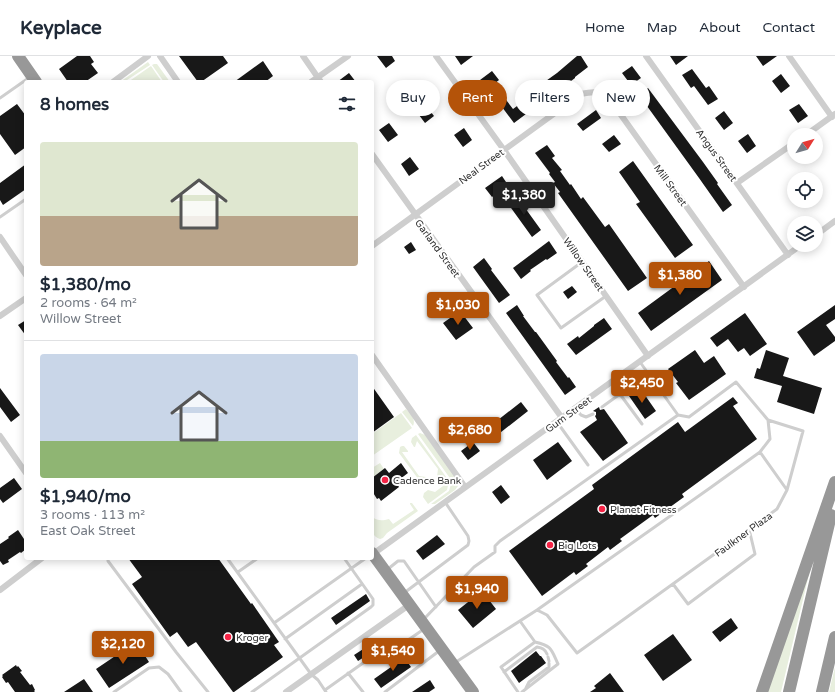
<!DOCTYPE html>
<html lang="en">
<head>
<meta charset="utf-8">
<style>
	:root { --surface:#fff; --page:#f2f2f3; --text:#1f2937; --muted:#747a83; --line:#e0e1e3; --accent:#b45309 }
	body { margin:0; font-family:"Varela Round",sans-serif; background:var(--page); color:var(--text); height:100vh; display:flex; flex-direction:column; font-size:15px; white-space:nowrap }
	* { box-sizing:border-box; margin:0 }
	p { font-size:13px; color:var(--muted) }
	.icon { flex:none; width:22px; height:22px; fill:none; stroke:currentColor; stroke-width:2; stroke-linecap:round; stroke-linejoin:round }
	.map { position:relative; flex:1; overflow:hidden }
	.sheet { position:absolute; left:24px; top:24px; width:350px; height:480px; display:flex; flex-direction:column; background:var(--surface); border-radius:4px; box-shadow:0 2px 10px #0003 }
	.sheet>* { flex:none }
	.guide { position:absolute; left:386px; top:24px; width:380px; height:36px; display:flex; gap:8px }
	.needle { width:26px; rotate:53deg }
	.fabs { position:absolute; left:787px; top:72px; display:grid; gap:8px }
	.fabs a { display:grid; place-items:center; width:36px; height:36px; border-radius:50%; background:var(--surface); box-shadow:0 2px 10px #0003; font-size:20px }
	.price { position:absolute; translate:-50% -34px; padding:0 9px; border-radius:4px; background:var(--accent); color:#fff; font-size:13px; line-height:26px; filter:drop-shadow(0 1px 2px #0008) }
	.price::after { content:''; position:absolute; left:50%; top:24px; width:12px; height:9px; margin-left:-6px; background:inherit; clip-path:polygon(0 0,100% 0,50% 100%) }
	.price.current { background:#222; color:#fff }
	ul { padding:0; list-style:none }
	li { display:grid; align-content:center; gap:8px; height:212px; padding:0 16px }
	li+li { border-top:1px solid var(--line) }
	li span { display:grid; place-items:center; height:124px; border-radius:4px; color:#555 }
	li>.icon { margin-inline-start:auto }
	span .icon { width:72px; height:72px; fill:#fffc; stroke-width:1 }
	li b { font-size:17px }
	h2 { display:flex; justify-content:space-between; align-items:center; height:48px; padding:0 16px; font-size:17px }
	.chip { padding:0 14px; border-radius:18px; background:var(--surface); box-shadow:0 2px 10px #0003; font-size:14px; line-height:36px }
	.chip.current { background:var(--accent); color:#fff }
	header { display:flex; align-items:center; gap:24px; box-sizing:border-box; height:56px; padding:0 20px; background:var(--surface); border-bottom:1px solid var(--line) }
	header strong { font-size:19px }
	nav { display:flex; gap:22px; margin-inline-start:auto; font-size:14px }
	.map>svg:first-child { display:block }
</style>
</head>
<body>
<header>
<strong>Keyplace</strong>
<nav><a>Home</a><a>Map</a><a>About</a><a>Contact</a></nav>
</header>
<div class="map">
<svg width="835" height="636" viewBox="0 0 835 636">
	<rect width="100%" height="100%" fill="#fff"/>
	<path fill="#e8efde" d="M148,6L150,9L124,26H120Z
		M154,8H157L170,26H164L152,9Z
		M151,10L162,26H128Z
		M406,353C411,359 416,363 413,370L402,356Z
		M401,357L412,372L372,400V378Z
		M420,377L425,379L457,423L458,430L455,434L435,448H431L449,435L452,425L418,378Z
		M416,379L449,425L447,434L428,448L423,441L424,437L428,434L435,436L447,427L438,424L437,421L438,413L417,385L415,391H414L411,386L412,382Z
		M402,390H404L408,395V396H402L419,420L426,421L428,423L426,426H421L419,424L399,397L400,391Z
		M380,407L384,413L372,422V412Z
		M410,447H412L418,455L387,477L383,482L380,483C370,480 372,470 372,461C378,465 382,465 389,463L393,468L414,454L410,448Z
		M810,514L781,636H765Z
		M835,611V636H829Z"/>
	<path fill="#181818" d="M77,0H90L94,6L91,8L98,17L85,26H68L59,13Z
		M179,0H223L228,7L201,26H198Z
		M377,0H392L395,5L386,12Z
		M455,0H473L461,9Z
		M577,0H581L588,11L575,21V22L562,32L552,39V38L526,57V58L514,67L502,51L499,53L490,41L492,40L480,24L492,15L499,24L494,28L513,53L528,42L526,38L535,31L536,32L557,17Z
		M670,0H688L676,9Z
		M756,0H777L763,10Z
		M263,5L273,20L265,26H234Z
		M632,10L641,22L631,29L622,17Z
		M692,13L706,32L709,30L718,43L708,49L694,30L691,32L682,19Z
		M349,17L356,26H337Z
		M781,18L790,30L781,37L772,25Z
		M648,32L703,106L718,127L717,128L732,149L723,156L699,122L639,39Z
		M17,48L26,60V91L15,99L0,78V60Z
		M425,48L434,60L425,67L416,55Z
		M799,48L808,60L798,67L789,54Z
		M596,54L601,62L583,75L577,68Z
		M724,55L733,67L724,74L715,62Z
		M389,67L398,79L388,86L379,74Z
		M464,72L472,84L463,91L454,79Z
		M748,78L756,90L747,97L738,85Z
		M614,79L621,88L609,96L602,88Z
		M547,89L555,100L552,102L562,114L560,115L570,129L571,128L581,143L583,141L605,171L609,168L647,222L628,235L558,137L560,136L553,127L555,126L549,118L550,117L535,97Z
		M410,101L419,113L409,120L401,108Z
		M633,105L693,189L675,202L636,148L640,146L619,116Z
		M26,108V133L3,149L0,144V127Z
		M502,120L508,129L492,141L485,132Z
		M515,138L541,174L532,181L506,145Z
		M549,185L557,197L547,204L546,203L530,214L531,215L521,223L513,212Z
		M411,186L416,194L409,198L404,191Z
		M484,202L492,213L491,214L510,239L499,247L473,211Z
		M709,205L722,224L651,275L638,257Z
		M572,230L577,236L568,243L563,236Z
		M517,249L524,260H523L535,276H536L557,305L556,306L568,322L569,321L576,331L565,339L506,257Z
		M835,249V263L826,269L835,281V285L814,300L797,276Z
		M460,255L473,272L456,284L443,267Z
		M745,257L767,288L750,300L744,292L738,296L728,283L717,291L710,282Z
		M604,262L612,273L576,299L567,288L578,280L579,282L594,270V269Z
		M26,264V280L18,269Z
		M695,294L704,307L714,300L726,318L689,344L676,327L678,326L668,313Z
		M766,294L789,302L783,320L822,332L814,358L777,346L782,330L754,322L757,312L760,313Z
		M372,330L394,361L372,377Z
		M0,332L20,359L11,366L0,351Z
		M640,332L656,355L645,363L629,340Z
		M733,341L738,347L733,350L757,383L682,438L684,441L655,462L653,459L620,483L622,485L610,494L608,491L586,508L588,510L576,519L574,516L542,540L509,495L594,433L592,429L678,366L685,376Z
		M521,346L528,355L496,380L489,371Z
		M599,351L600,354L604,353L628,387L603,405L580,376L597,364L595,360L596,359V356L593,355Z
		M473,386L480,395L468,404L461,395Z
		M558,386L572,405L547,424L533,404Z
		M401,407L408,417L396,426L399,431L381,445L379,442L377,443L372,435V422L385,412L389,417Z
		M14,422L22,433L3,447L0,443V432Z
		M501,429L510,441L501,448L492,436Z
		M18,474L26,486V493L21,497L20,496L8,504L9,506L3,509L0,505V488L9,482L8,481Z
		M437,479L445,488L423,504L416,495Z
		M128,502H218L251,548L252,547L279,586L274,589L283,601L234,636H233L196,586L188,591L177,576L170,581L132,528L142,521Z
		M482,535L496,553L473,572L458,554Z
		M366,538L370,545L336,569L331,562Z
		M731,562L738,572L720,586L712,576Z
		M673,578L692,604L663,625L644,599Z
		M136,586L149,606L109,632L96,613Z
		M371,588L375,594L358,605L354,599Z
		M536,595L540,600H541L546,607L519,627L511,615Z
		M404,601L411,611L381,632L374,623L391,611L390,609Z
		M16,609L17,611L18,610L22,615L20,616L30,629L32,628L35,634L34,635L35,636H15L8,626L6,627L2,621L3,620L2,619Z
		M610,617L624,636H590L596,632L594,630Z
		M84,623L93,636H64Z
		M430,624L435,632L429,636H412Z"/>
	<g fill="none" stroke-linecap="round" stroke-linejoin="round">
		<path stroke="#cecece" stroke-width="3" d="M0,42L30,21
			M0,161L26,143
			M582,206L537,239L561,272L606,240
			M611,326L642,368
			M602,351L620,338
			M575,352L581,359L586,361L593,358
			M768,364L803,375L787,434
			M557,366L588,409
			M108,502V505L176,596L208,636
			M227,502L311,618L318,624L326,636
			M388,513L398,505H404L436,551
			M238,516L258,502
			M673,528L688,548L755,498L749,473
			M404,537L468,489L469,485L468,480L445,446
			M537,554L547,559L577,597L777,453L787,434L760,396
			M424,563L474,511L495,496V490L500,485L678,359
			M520,565L535,586C552,590 551,593 558,608L522,636
			M274,567L366,502
			M285,583L362,528
			M406,585L423,607
			M548,601L549,605
			M456,606L537,554L710,432L760,396L770,383L768,364L736,326L689,361L678,359L640,306
			M504,616L537,591C542,592 545,593 547,598
			M348,617L363,636
			M526,632L529,626L549,611V607
			M325,634L394,585H406L411,582L424,573
			M114,636L149,612L159,611L168,618L181,636
			M252,636L371,551L373,549V543L344,502
			M385,636L439,595
			M518,636L501,611L535,586"/>
		<path stroke="#cecece" stroke-width="6" d="M160,0L178,26
			M303,0L321,26
			M436,0L504,94L648,300
			M646,0L788,199
			M789,0L832,61
			M113,26L148,0
			M311,26L348,0
			M806,79L835,58
			M372,98L562,362
			M737,127L794,87
			M816,179L835,165
			M0,181L26,219
			M372,190L581,38C596,35 598,35 611,45L744,231
			M0,260L26,242
			M372,299L465,431
			M0,380L26,417
			M373,498L801,189
			M0,534L42,502
			M286,636L409,549"/>
		<path stroke="#989898" stroke-width="12" d="M18,0L36,26
			M372,497L473,636
			M762,636L835,426
			M789,636L831,459
			M822,636L835,581"/>
	</g>
	<g fill="#f62446" stroke="#fff" stroke-width="1.5">
		<circle cx="385" cy="424" r="4"/>
		<circle cx="602" cy="453" r="4"/>
		<circle cx="550" cy="489" r="4"/>
		<circle cx="228" cy="581" r="4"/>
	</g>
	<g text-anchor="middle" stroke-width="4" stroke-linejoin="round" paint-order="stroke">
		<g font-size="10" fill="#313131" stroke="#fff">
			<text transform="translate(717 99) rotate(54)" y="4">Angus Street</text>
			<text transform="translate(481 110) rotate(-36)" y="4">Neal Street</text>
			<text transform="translate(671 129) rotate(54)" y="4">Mill Street</text>
			<text transform="translate(438 192) rotate(54)" y="4">Garland Street</text>
			<text transform="translate(584 208) rotate(55)" y="4">Willow Street</text>
			<text transform="translate(568 358) rotate(-36)" y="4">Gum Street</text>
			<text transform="translate(743 478) rotate(-36)" y="4">Faulkner Plaza</text>
		</g>
		<g font-size="10" fill="#313131" stroke="#fff" text-anchor="start">
			<text x="393" y="428">Cadence Bank</text>
			<text x="610" y="457">Planet Fitness</text>
			<text x="558" y="493">Big Lots</text>
			<text x="236" y="585">Kroger</text>
		</g>
	</g>
</svg>
<div class="fabs">
<a><svg class="needle" viewBox="-14 -14 28 28"><path d="M0-13l5 13h-10z" fill="#e53935"/><path d="M0 13l5-13h-10z" fill="#747a83"/></svg></a>
<a><svg class="icon" aria-label="locate" viewBox="0 0 24 24"><circle cx="12" cy="12" r="6"/><path d="M12 2v4M12 18v4M2 12h4M18 12h4"/></svg></a>
<a><svg class="icon" aria-label="layers" viewBox="0 0 24 24"><path d="M12 4l9 5-9 5-9-5zM3 14l9 5 9-5"/></svg></a>
</div>
<b class="price current" style="left:524px;top:160px">$1,380</b>
<b class="price" style="left:680px;top:240px">$1,380</b>
<b class="price" style="left:458px;top:270px">$1,030</b>
<b class="price" style="left:642px;top:348px">$2,450</b>
<b class="price" style="left:470px;top:395px">$2,680</b>
<b class="price" style="left:477px;top:554px">$1,940</b>
<b class="price" style="left:123px;top:609px">$2,120</b>
<b class="price" style="left:393px;top:616px">$1,540</b>
<div class="guide">
<a class="chip">Buy</a>
<a class="chip current">Rent</a>
<a class="chip">Filters</a>
<a class="chip">New</a>
</div>
<section class="sheet">
<h2>8 homes<svg class="icon" aria-label="filters" viewBox="0 0 24 24"><path d="M4 7h16M4 17h16"/><circle cx="9" cy="7" r="2"/><circle cx="15" cy="17" r="2"/></svg></h2>
<ul>
<li><span style="background:linear-gradient(#dfe7d0 60%,#b9a48a 0)"><svg class="icon" aria-label="home" viewBox="0 0 24 24"><path d="M3 11l9-7 9 7M6 9v11h12V9"/></svg></span><div><b>$1,380/mo</b><p>2 rooms · 64 m²</p><p>Willow Street</p></div></li>
<li><span style="background:linear-gradient(#c9d6e8 70%,#8fb573 0)"><svg class="icon" aria-label="home" viewBox="0 0 24 24"><path d="M3 11l9-7 9 7M6 9v11h12V9"/></svg></span><div><b>$1,940/mo</b><p>3 rooms · 113 m²</p><p>East Oak Street</p></div></li>
</ul>
</section>
</div>
</body>
</html>
